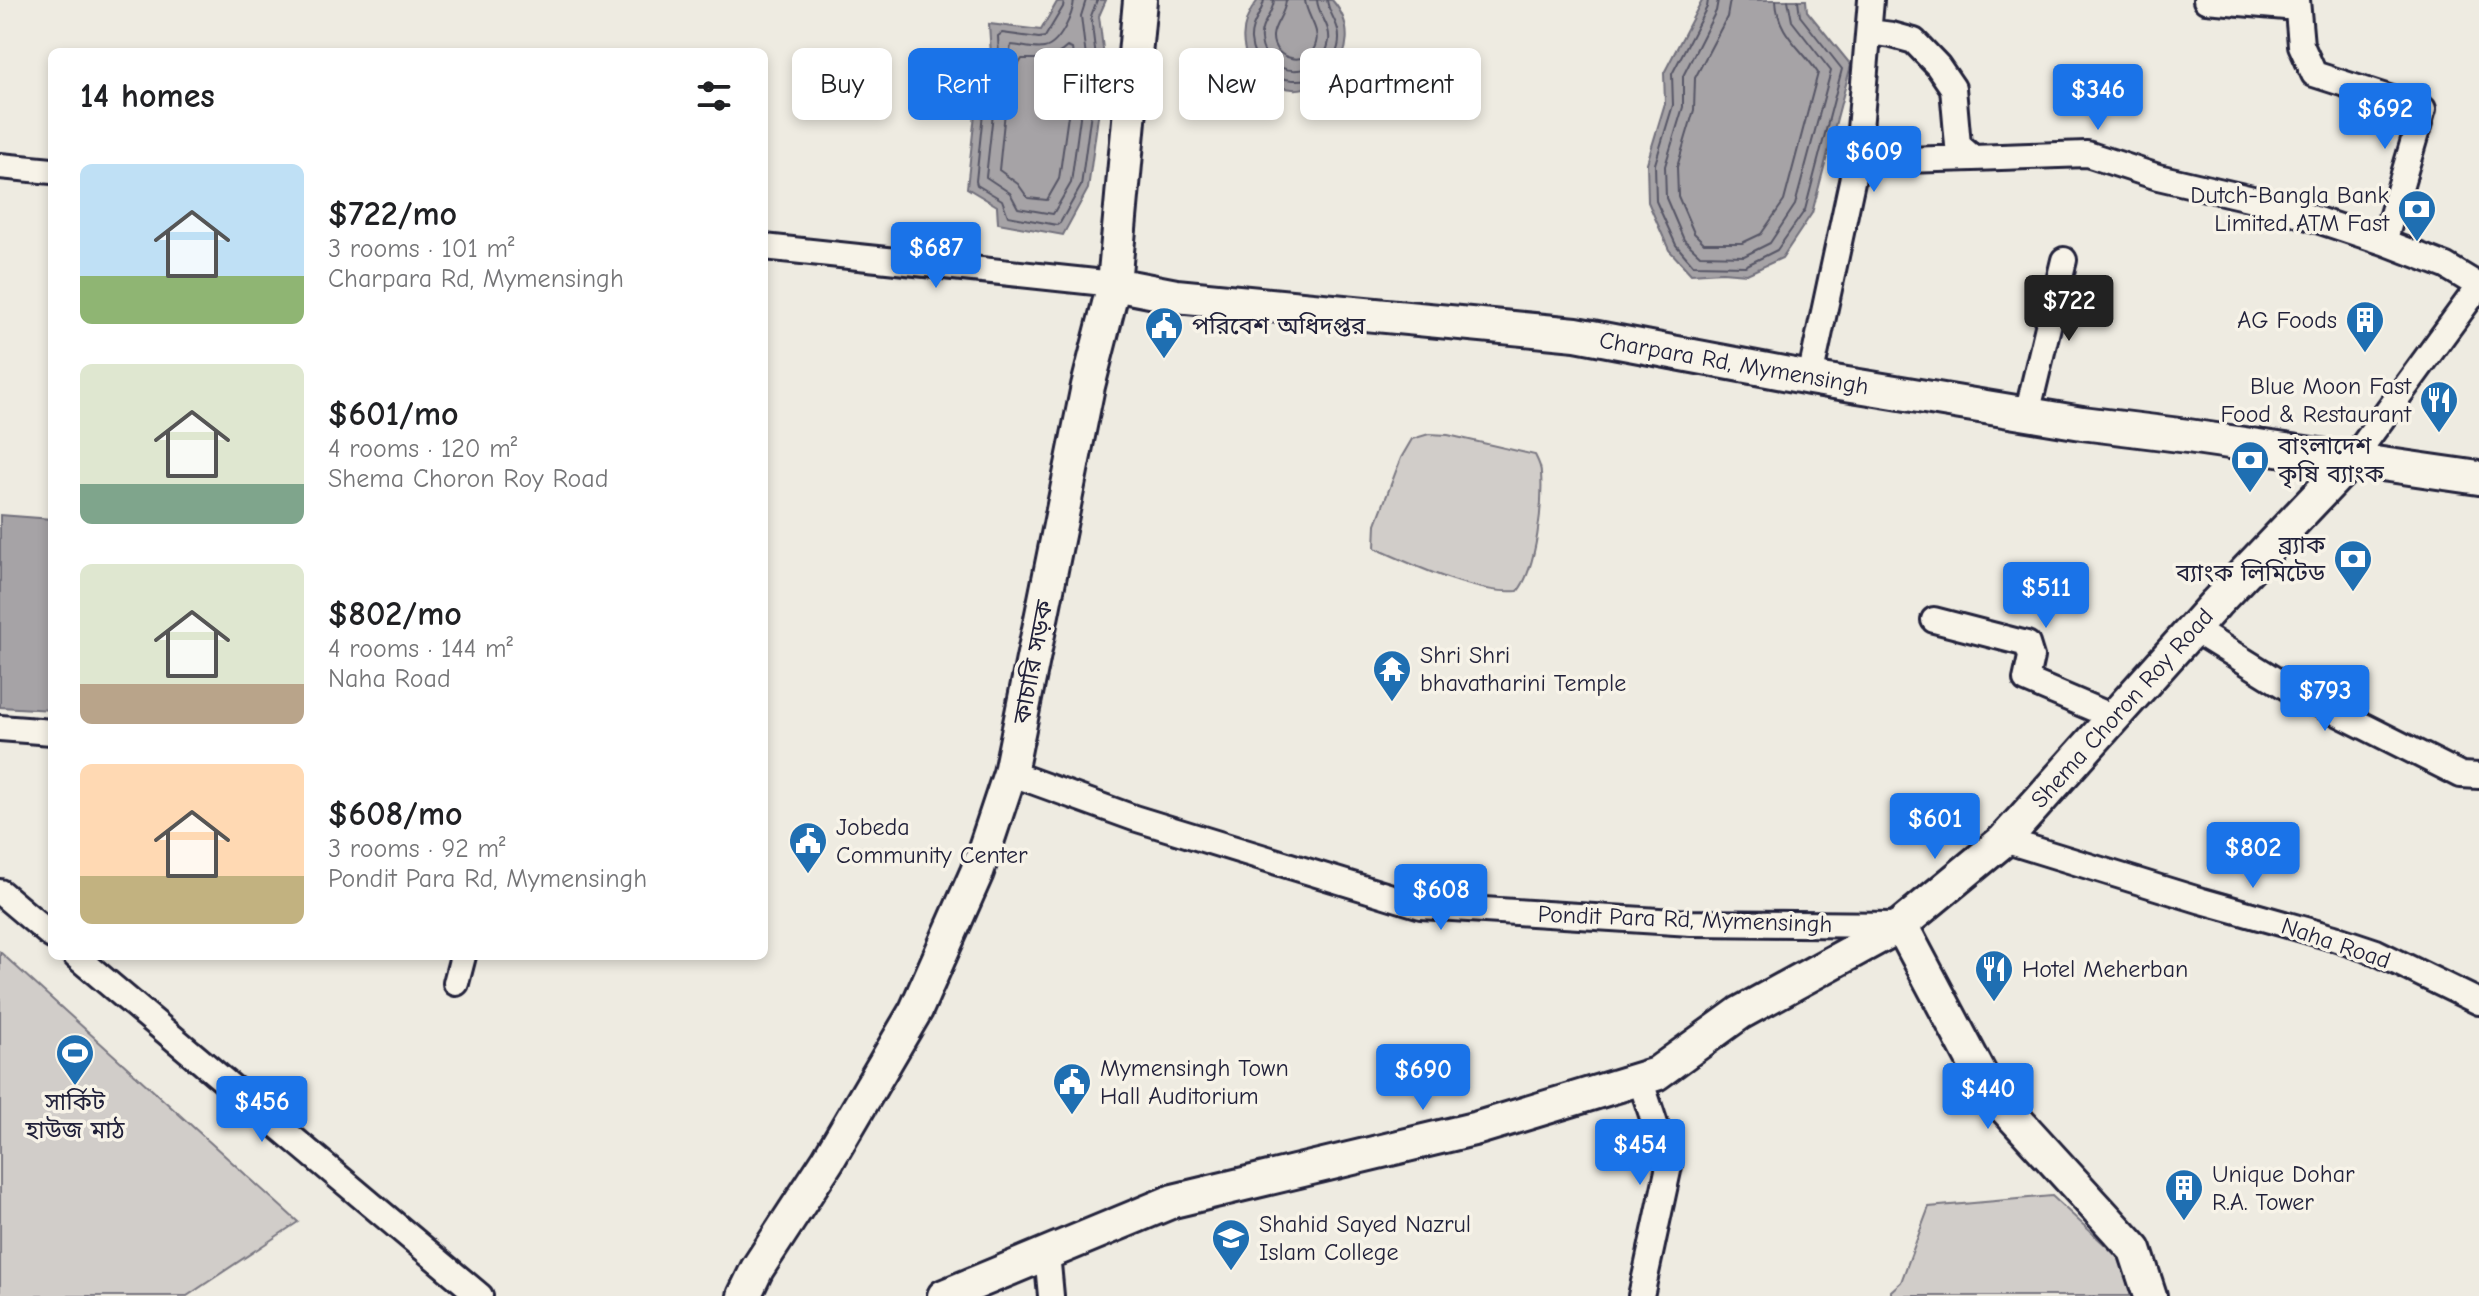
<!DOCTYPE html>
<html lang="en">
<head>
<meta charset="utf-8">
<style>
	:root { --surface:#fff; --page:#f2f2f2; --text:#202124; --muted:#757577; --accent:#1a73e8 }
	body { margin:0; font-family:"Comic Neue","Noto Sans Bengali",sans-serif; background:var(--page); color:var(--text); height:100vh; display:flex; flex-direction:column; font-size:30px; white-space:nowrap }
	* { box-sizing:border-box; margin:0 }
	p { font-size:26px; color:var(--muted) }
	.icon { flex:none; width:44px; height:44px; fill:none; stroke:currentColor; stroke-width:2; stroke-linecap:round; stroke-linejoin:round }
	.map { position:relative; flex:1; overflow:hidden }
	.side { position:absolute; left:48px; top:48px; width:720px; height:912px; display:flex; flex-direction:column; background:var(--surface); border-radius:12px; box-shadow:0 4px 12px #0003 }
	.side>* { flex:none }
	.banner { position:absolute; left:792px; top:48px; width:760px; height:72px; display:flex; gap:16px }
	.price { position:absolute; translate:-50% -68px; padding:0 18px; border-radius:8px; background:var(--accent); color:#fff; font-size:26px; line-height:52px; filter:drop-shadow(0 2px 4px #0008) }
	.price::after { content:''; position:absolute; left:50%; top:48px; width:24px; height:18px; margin-left:-12px; background:inherit; clip-path:polygon(0 0,100% 0,50% 100%) }
	.price.on { background:#222; color:#fff }
	ul { padding:0; list-style:none }
	li { display:flex; align-items:center; gap:24px; height:200px; padding:0 32px }
	li span { display:grid; place-items:center; flex:none; width:224px; height:160px; border-radius:12px; color:#555 }
	li>.icon { margin-inline-start:auto }
	span .icon { width:96px; height:96px; fill:#fffc; stroke-width:1 }
	li b { font-size:34px }
	h2 { display:flex; justify-content:space-between; align-items:center; height:96px; padding:0 32px; font-size:34px }
	.tag { padding:0 28px; border-radius:12px; background:var(--surface); box-shadow:0 4px 12px #0003; font-size:28px; line-height:72px }
	.tag.on { background:var(--accent); color:#fff }
	.map>svg:first-child { display:block }
</style>
</head>
<body>
<div class="map">
<svg width="2479" height="1296" viewBox="0 0 2479 1296">
	<rect width="100%" height="100%" fill="#eeebe1"/>
	<filter id="ink" filterUnits="userSpaceOnUse"><feTurbulence type="fractalNoise" baseFrequency=".0125" numOctaves="2"/><feDisplacementMap in="SourceGraphic" scale="16" xChannelSelector="R" yChannelSelector="G"/><feConvolveMatrix kernelMatrix="1 2 1 2 8 2 1 2 1" color-interpolation-filters="sRGB"/></filter>
	<g filter="url(#ink)">
		<path fill="#d1cdc9" stroke="#7a7882" stroke-width="2" d="M1429,434L1448,435L1535,455C1538,461 1541,466 1541,473C1543,503 1537,567 1518,591C1476,595 1413,565 1375,548L1376,524L1401,458L1412,439Z
			M0,952L298,1222L187,1296H0Z
			M2052,1196L2129,1267L2138,1296H1891V1291L1901,1282L1929,1207Z"/>
		<path fill="#a6a3a6" stroke="#716f7b" stroke-width="2" d="M1079,0H1106L1099,16L1105,66L1088,189L1063,235L998,223L997,206L967,188L980,68L991,55L989,24L1041,30L1057,2Z
			M1258,0H1332C1376,50 1312,118 1261,76C1253,70 1248,61 1245,51C1240,31 1246,15 1258,0Z
			M1702,0H1806L1807,11L1851,65L1812,213L1782,258L1747,274L1722,272L1691,274L1669,250L1648,202L1647,163L1665,103L1664,73Z
			M0,515L52,519V710L0,707Z"/>
		<g fill="none" stroke-linecap="round" stroke-linejoin="round">
			<path stroke="#575666" stroke-width="2" d="M1064,0L1063,7L1045,37L1039,38L1002,33L998,36L999,58L987,73L976,181L977,185L1002,200L1008,216L1057,225L1060,223L1081,186L1097,67L1091,16L1097,0
				M1074,0C1073,14 1060,45 1044,48C1033,50 1021,45 1011,45L1008,62L997,77L986,177L1010,193L1018,208L1053,214L1071,183L1087,66L1081,16L1086,0
				M1264,0C1262,14 1250,24 1251,40C1255,89 1327,95 1338,47C1343,26 1329,17 1327,0
				M1274,0C1273,15 1259,24 1261,40C1265,80 1323,80 1329,41C1331,25 1318,15 1317,0
				M1286,0C1285,15 1274,23 1273,36C1272,61 1310,68 1316,43C1320,28 1306,15 1305,0
				M1708,0L1707,7L1672,74L1673,105L1655,164L1656,201L1676,245L1693,265L1745,266L1777,250L1805,210L1842,69L1800,16L1798,0
				M1718,0L1716,11L1683,76V107L1665,166L1666,198L1684,240L1700,255L1744,256L1770,243L1795,205L1831,71L1792,21L1788,0
				M1730,0L1727,17L1695,78L1694,110L1677,167L1678,196L1694,233L1704,243H1742L1761,234L1784,201L1818,73C1801,47 1777,34 1776,0
				M1067,47L1072,49L1075,66L1059,179L1047,200L1028,198L1018,184L999,170L1008,82L1022,59C1041,59 1052,61 1067,47Z"/>
			<g stroke="#22223b" stroke-width="30">
				<path id="minor" d="M2206,0L2297,8
					M2297,0L2301,45L2314,74L2423,109L2384,242L2446,266L2479,286
					M1869,32L1892,35L1914,41L1938,66L1953,88L1958,145L1973,158L2087,154L2158,177L2257,200L2384,242
					M1858,153L1904,160L1973,158
					M0,166L52,171
					M764,247L1114,284
					M1810,378L1858,153L1871,0
					M2027,414L2064,260
					M2352,460L2479,286
					M1934,620L2027,644L2031,657L2026,680L2113,717
					M2193,629L2288,688L2461,775L2479,776
					M0,728L52,732
					M1010,773L1134,818L1421,906L1691,923L1898,925
					M2004,840L2202,901L2334,938L2376,952L2479,1002
					M0,892L52,936
					M76,956L480,1296
					M456,983L463,956
					M1640,1079L1669,1166L1641,1296
					M1047,1253L1051,1296"/>
			</g>
			<g stroke="#22223b" stroke-width="38">
				<path id="major" d="M1114,284L1176,296L1576,334L1810,378L2082,423L2188,436L2479,478
					M1901,925L1988,1089L2135,1250L2150,1296
					M744,1296L757,1269L828,1160L916,1010L977,872L1010,773L1088,386L1114,284L1140,0
					M944,1296L1173,1201L1478,1128L1656,1074L1740,1013L1901,925L2004,840L2216,603L2352,460"/>
			</g>
			<use href="#minor" stroke="#f7f3e8" stroke-width="24"/>
			<use href="#major" stroke="#f7f3e8" stroke-width="32"/>
		</g>
	</g>
	<defs>
		<g id="bank-pin" transform="scale(2)"><path d="M0 17L-7.5 6A9.5 9.5 0 1 1 7.5 6Z" fill="#1f6fb2" stroke="#f7f3e8"/><path d="M-6-4H6V4H-6ZM0-2.3a2.3 2.3 0 1 0 0 4.6a2.3 2.3 0 1 0 0-4.6Z" fill="#fff"/></g>
		<g id="building-pin" transform="scale(2)"><path d="M0 17L-7.5 6A9.5 9.5 0 1 1 7.5 6Z" fill="#1f6fb2" stroke="#f7f3e8"/><path d="M-4-6H4V6H1V3H-1V6H-4ZM-2.5-4.3h1.7v1.8h-1.7ZM.8-4.3h1.7v1.8H.8ZM-2.5-1h1.7V.8h-1.7ZM.8-1h1.7V.8H.8Z" fill="#fff"/></g>
		<g id="civic-pin" transform="scale(2)"><path d="M0 17L-7.5 6A9.5 9.5 0 1 1 7.5 6Z" fill="#1f6fb2" stroke="#f7f3e8"/><path d="M-.6-6.5H3V-4.5H.6V-3L4-1V1h2V6H-6V1h2V-1L-.6-3ZM-1.2 2.5V6h2.4V2.5Z" fill="#fff"/></g>
		<g id="restaurant-pin" transform="scale(2)"><path d="M0 17L-7.5 6A9.5 9.5 0 1 1 7.5 6Z" fill="#1f6fb2" stroke="#f7f3e8"/><path d="M-5-6h1v4h1v-4h1v4h1v-4h1v5L-1.5 .5V6h-2V.5L-5-1ZM5-6V6H3V1.5H1.5Q1.5-4 5-6Z" fill="#fff"/></g>
		<g id="temple-pin" transform="scale(2)"><path d="M0 17L-7.5 6A9.5 9.5 0 1 1 7.5 6Z" fill="#1f6fb2" stroke="#f7f3e8"/><path d="M0-6L5-2H3V0L6.5 2.5H4V6H1.5V3h-3V6H-4V2.5H-6.5L-3 0V-2H-5Z" fill="#fff"/></g>
		<g id="stadium-pin" transform="scale(2)"><path d="M0 17L-7.5 6A9.5 9.5 0 1 1 7.5 6Z" fill="#1f6fb2" stroke="#f7f3e8"/><path d="M0-5a6.5 5 0 1 0 0 10a6.5 5 0 1 0 0-10ZM-3.5-1.8h7v3.6h-7Z" fill="#fff"/></g>
		<g id="university-pin" transform="scale(2)"><path d="M0 17L-7.5 6A9.5 9.5 0 1 1 7.5 6Z" fill="#1f6fb2" stroke="#f7f3e8"/><path d="M0-5L7-2L0 1L-7-2ZM-4 1L0 2.5L4 1V4Q0 6-4 4Z" fill="#fff"/></g>
	</defs>
	<g fill-rule="evenodd">
		<use href="#bank-pin" x="2417" y="209"/>
		<use href="#building-pin" x="2365" y="320"/>
		<use href="#civic-pin" x="1164" y="326"/>
		<use href="#restaurant-pin" x="2439" y="400"/>
		<use href="#bank-pin" x="2250" y="460"/>
		<use href="#bank-pin" x="2353" y="559"/>
		<use href="#temple-pin" x="1392" y="669"/>
		<use href="#civic-pin" x="808" y="841"/>
		<use href="#restaurant-pin" x="1994" y="969"/>
		<use href="#stadium-pin" x="75" y="1053"/>
		<use href="#civic-pin" x="1072" y="1082"/>
		<use href="#building-pin" x="2184" y="1188"/>
		<use href="#university-pin" x="1231" y="1238"/>
	</g>
	<g text-anchor="middle" stroke-width="7" stroke-linejoin="round" paint-order="stroke">
		<g font-size="24" fill="#22223b" stroke="#f7f3e8" text-anchor="start">
			<text x="2389" y="203" text-anchor="end">Dutch-Bangla Bank<tspan x="2389" dy="28">Limited ATM Fast</tspan></text>
			<text x="2337" y="328" text-anchor="end">AG Foods</text>
			<text x="1192" y="334">পরিবেশ অধিদপ্তর</text>
			<text x="2411" y="394" text-anchor="end">Blue Moon Fast<tspan x="2411" dy="28">Food &amp; Restaurant</tspan></text>
			<text x="2278" y="454">বাংলাদেশ<tspan x="2278" dy="28">কৃষি ব্যাংক</tspan></text>
			<text x="2325" y="553" text-anchor="end">ব্র্যাক<tspan x="2325" dy="28">ব্যাংক লিমিটেড</tspan></text>
			<text x="1420" y="663">Shri Shri<tspan x="1420" dy="28">bhavatharini Temple</tspan></text>
			<text x="836" y="835">Jobeda<tspan x="836" dy="28">Community Center</tspan></text>
			<text x="2022" y="977">Hotel Meherban</text>
			<text x="1100" y="1076">Mymensingh Town<tspan x="1100" dy="28">Hall Auditorium</tspan></text>
			<text x="75" y="1110" text-anchor="middle">সার্কিট<tspan x="75" dy="28">হাউজ মাঠ</tspan></text>
			<text x="2212" y="1182">Unique Dohar<tspan x="2212" dy="28">R.A. Tower</tspan></text>
			<text x="1259" y="1232">Shahid Sayed Nazrul<tspan x="1259" dy="28">Islam College</tspan></text>
		</g>
		<g font-size="24" fill="#22223b" stroke="#f7f3e8">
			<text transform="translate(1734 363) rotate(10)" y="8">Charpara Rd, Mymensingh</text>
			<text transform="translate(1033 662) rotate(-79)" y="8">কাচারি সড়ক</text>
			<text transform="translate(2122 708) rotate(-48)" y="8">Shema Choron Roy Road</text>
			<text transform="translate(1685 919) rotate(2)" y="8">Pondit Para Rd, Mymensingh</text>
			<text transform="translate(2336 943) rotate(19)" y="8">Naha Road</text>
		</g>
	</g>
</svg>
<b class="price" style="left:2098px;top:132px">$346</b>
<b class="price" style="left:2385px;top:151px">$692</b>
<b class="price" style="left:1874px;top:194px">$609</b>
<b class="price" style="left:936px;top:290px">$687</b>
<b class="price on" style="left:2069px;top:343px">$722</b>
<b class="price" style="left:2046px;top:630px">$511</b>
<b class="price" style="left:2325px;top:733px">$793</b>
<b class="price" style="left:1935px;top:861px">$601</b>
<b class="price" style="left:2253px;top:890px">$802</b>
<b class="price" style="left:1441px;top:932px">$608</b>
<b class="price" style="left:1423px;top:1112px">$690</b>
<b class="price" style="left:1988px;top:1131px">$440</b>
<b class="price" style="left:262px;top:1144px">$456</b>
<b class="price" style="left:1640px;top:1187px">$454</b>
<div class="banner">
<a class="tag">Buy</a>
<a class="tag on">Rent</a>
<a class="tag">Filters</a>
<a class="tag">New</a>
<a class="tag">Apartment</a>
</div>
<section class="side">
<h2>14 homes<svg class="icon" aria-label="filters" viewBox="0 0 24 24"><path d="M4 7h16M4 17h16"/><circle cx="9" cy="7" r="2"/><circle cx="15" cy="17" r="2"/></svg></h2>
<ul>
<li><span style="background:linear-gradient(#bfe0f5 70%,#8fb573 0)"><svg class="icon" aria-label="home" viewBox="0 0 24 24"><path d="M3 11l9-7 9 7M6 9v11h12V9"/></svg></span><div><b>$722/mo</b><p>3 rooms · 101 m²</p><p>Charpara Rd, Mymensingh</p></div></li>
<li><span style="background:linear-gradient(#dfe7d0 75%,#7fa58c 0)"><svg class="icon" aria-label="home" viewBox="0 0 24 24"><path d="M3 11l9-7 9 7M6 9v11h12V9"/></svg></span><div><b>$601/mo</b><p>4 rooms · 120 m²</p><p>Shema Choron Roy Road</p></div></li>
<li><span style="background:linear-gradient(#dfe7d0 75%,#b9a48a 0)"><svg class="icon" aria-label="home" viewBox="0 0 24 24"><path d="M3 11l9-7 9 7M6 9v11h12V9"/></svg></span><div><b>$802/mo</b><p>4 rooms · 144 m²</p><p>Naha Road</p></div></li>
<li><span style="background:linear-gradient(#ffd9b3 70%,#c2b280 0)"><svg class="icon" aria-label="home" viewBox="0 0 24 24"><path d="M3 11l9-7 9 7M6 9v11h12V9"/></svg></span><div><b>$608/mo</b><p>3 rooms · 92 m²</p><p>Pondit Para Rd, Mymensingh</p></div></li>
</ul>
</section>
</div>
</body>
</html>
